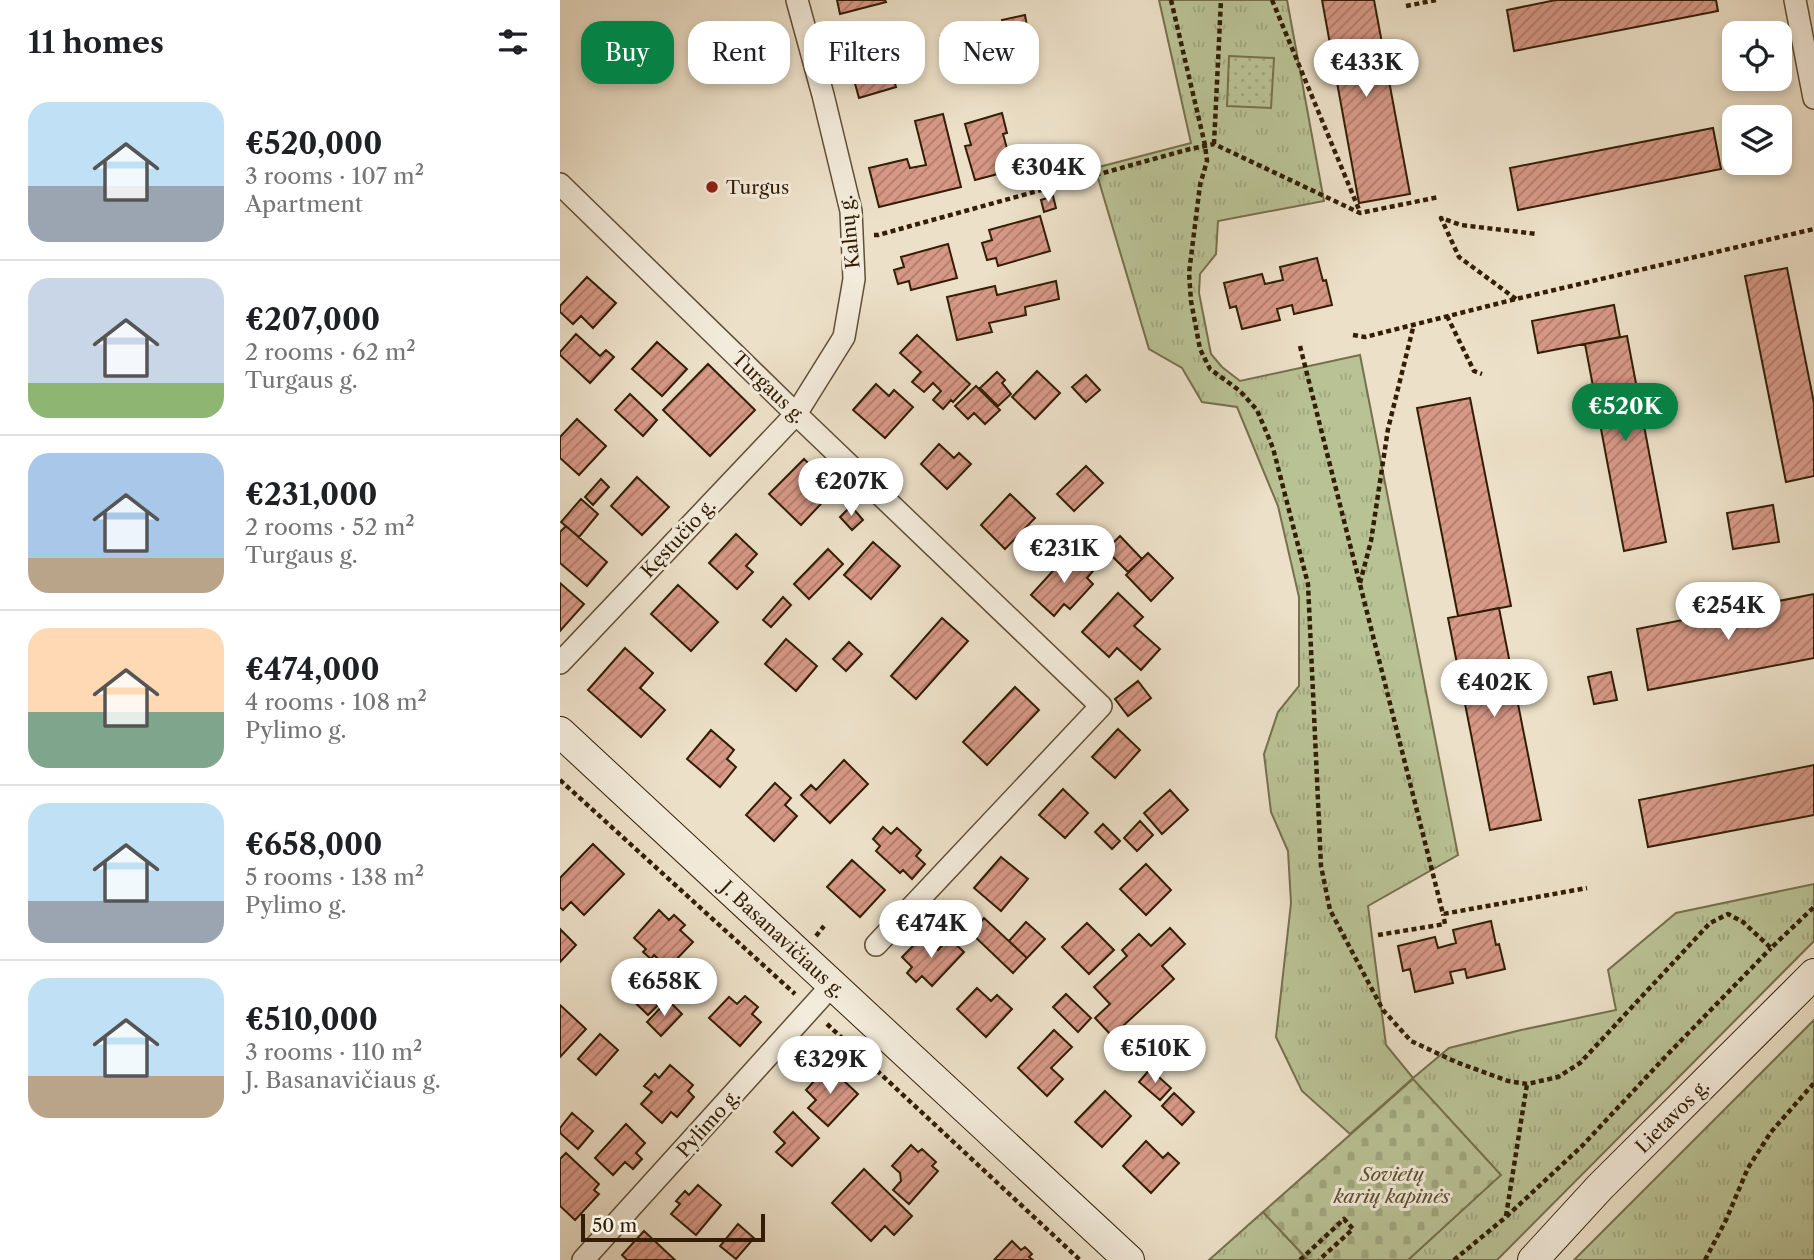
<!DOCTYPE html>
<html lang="en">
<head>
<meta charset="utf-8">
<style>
	:root { --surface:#fff; --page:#f2f2f2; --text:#202124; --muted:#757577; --line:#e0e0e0; --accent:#0b8043 }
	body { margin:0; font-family:"Libre Caslon Text",serif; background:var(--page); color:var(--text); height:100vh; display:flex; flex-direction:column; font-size:26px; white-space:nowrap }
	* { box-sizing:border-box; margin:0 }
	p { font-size:23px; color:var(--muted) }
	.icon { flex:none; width:38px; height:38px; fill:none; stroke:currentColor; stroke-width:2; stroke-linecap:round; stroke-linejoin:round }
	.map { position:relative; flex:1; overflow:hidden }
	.side { display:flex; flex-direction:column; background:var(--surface); width:560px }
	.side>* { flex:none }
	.banner { position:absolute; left:21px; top:21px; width:665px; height:63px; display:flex; gap:14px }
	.tools { position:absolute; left:1162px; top:21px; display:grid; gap:14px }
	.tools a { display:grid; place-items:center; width:70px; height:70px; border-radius:14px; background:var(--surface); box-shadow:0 4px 10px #0003; font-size:35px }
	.scale { position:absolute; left:21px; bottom:18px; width:184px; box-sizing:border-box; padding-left:7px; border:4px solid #331e05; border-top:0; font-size:19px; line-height:24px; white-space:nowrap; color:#331e05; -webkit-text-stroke:5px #f3ebdb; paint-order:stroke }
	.price { position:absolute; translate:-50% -60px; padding:0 16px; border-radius:24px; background:#fff; color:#222; font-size:23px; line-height:46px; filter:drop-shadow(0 2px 4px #0008) }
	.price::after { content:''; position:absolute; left:50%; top:42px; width:21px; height:16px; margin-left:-10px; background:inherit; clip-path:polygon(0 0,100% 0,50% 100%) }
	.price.active { background:var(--accent); color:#fff }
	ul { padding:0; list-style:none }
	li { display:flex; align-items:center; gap:21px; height:175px; padding:0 28px }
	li+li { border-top:2px solid var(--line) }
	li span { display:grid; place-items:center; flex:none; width:196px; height:140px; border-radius:21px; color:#555 }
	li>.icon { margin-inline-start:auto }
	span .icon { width:84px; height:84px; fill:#fffc; stroke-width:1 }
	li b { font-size:30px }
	h2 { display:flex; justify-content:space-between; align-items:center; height:84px; padding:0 28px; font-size:30px }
	.tag { padding:0 24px; border-radius:21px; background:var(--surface); box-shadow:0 4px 10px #0003; font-size:24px; line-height:63px }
	.tag.active { background:var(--accent); color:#fff }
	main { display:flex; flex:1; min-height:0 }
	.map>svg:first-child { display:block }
</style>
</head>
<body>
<main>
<section class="side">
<h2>11 homes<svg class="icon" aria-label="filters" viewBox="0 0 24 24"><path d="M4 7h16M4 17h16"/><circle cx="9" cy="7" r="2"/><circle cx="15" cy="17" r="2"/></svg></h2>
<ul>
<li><span style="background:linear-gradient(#bfe0f5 60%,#9aa5b1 0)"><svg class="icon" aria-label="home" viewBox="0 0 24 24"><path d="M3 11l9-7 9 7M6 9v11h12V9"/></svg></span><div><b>€520,000</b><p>3 rooms · 107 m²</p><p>Apartment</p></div></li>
<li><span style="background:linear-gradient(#c9d6e8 75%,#8fb573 0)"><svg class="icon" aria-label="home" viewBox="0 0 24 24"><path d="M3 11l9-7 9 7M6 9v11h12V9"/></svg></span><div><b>€207,000</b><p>2 rooms · 62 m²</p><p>Turgaus g.</p></div></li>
<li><span style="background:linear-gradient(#a9c7e8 75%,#b9a48a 0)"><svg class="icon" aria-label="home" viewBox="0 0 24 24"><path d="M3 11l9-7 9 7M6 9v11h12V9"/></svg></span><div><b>€231,000</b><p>2 rooms · 52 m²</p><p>Turgaus g.</p></div></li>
<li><span style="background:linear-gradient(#ffd9b3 60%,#7fa58c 0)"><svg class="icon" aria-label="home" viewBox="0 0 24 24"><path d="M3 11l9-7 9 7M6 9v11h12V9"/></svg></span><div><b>€474,000</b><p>4 rooms · 108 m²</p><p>Pylimo g.</p></div></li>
<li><span style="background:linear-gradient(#bfe0f5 70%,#9aa5b1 0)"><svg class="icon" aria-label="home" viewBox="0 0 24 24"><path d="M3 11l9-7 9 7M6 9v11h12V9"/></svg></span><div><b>€658,000</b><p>5 rooms · 138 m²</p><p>Pylimo g.</p></div></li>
<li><span style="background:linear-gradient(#bfe0f5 70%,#b9a48a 0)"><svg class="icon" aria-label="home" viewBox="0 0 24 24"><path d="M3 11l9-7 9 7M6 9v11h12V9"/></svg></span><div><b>€510,000</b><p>3 rooms · 110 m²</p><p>J. Basanavičiaus g.</p></div></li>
</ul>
</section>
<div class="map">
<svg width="1254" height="1260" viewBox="0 0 1254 1260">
	<defs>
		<pattern id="grass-tufts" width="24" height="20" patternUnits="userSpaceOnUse" patternTransform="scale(1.75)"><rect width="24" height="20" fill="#b9c295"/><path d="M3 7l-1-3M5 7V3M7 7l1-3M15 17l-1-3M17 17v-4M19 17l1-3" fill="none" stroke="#a0a67f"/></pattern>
		<pattern id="cemetery-stones" width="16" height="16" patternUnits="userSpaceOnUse" patternTransform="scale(1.75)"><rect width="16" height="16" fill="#b9c295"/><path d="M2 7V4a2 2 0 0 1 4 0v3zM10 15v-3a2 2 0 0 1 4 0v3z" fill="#a0a67f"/></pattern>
		<pattern id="park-dots" width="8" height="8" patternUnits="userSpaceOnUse" patternTransform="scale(1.75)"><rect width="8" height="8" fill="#b9c295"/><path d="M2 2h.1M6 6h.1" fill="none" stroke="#a0a67f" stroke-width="1.8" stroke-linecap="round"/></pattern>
		<pattern id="building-hatch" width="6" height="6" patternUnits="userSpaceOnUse" patternTransform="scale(1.75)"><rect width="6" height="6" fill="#d79886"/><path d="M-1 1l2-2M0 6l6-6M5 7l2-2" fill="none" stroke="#af7b6c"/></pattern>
	</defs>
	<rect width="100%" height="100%" fill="#ece0c8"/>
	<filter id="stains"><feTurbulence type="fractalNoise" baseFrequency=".00286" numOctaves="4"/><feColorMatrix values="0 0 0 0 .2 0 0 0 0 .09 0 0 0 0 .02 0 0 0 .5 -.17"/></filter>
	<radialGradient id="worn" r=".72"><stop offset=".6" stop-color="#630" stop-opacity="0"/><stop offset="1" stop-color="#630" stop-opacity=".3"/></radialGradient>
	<path fill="url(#grass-tufts)" stroke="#76704d" stroke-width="2" d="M599,0H727L764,201L658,221L656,254L640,274L639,293L651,354L662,367L680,381L800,355L898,855L808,906L826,1045L853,1078L889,1048L961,1030L1056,1010L1048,970L1116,913L1254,884V941L937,1260H848L940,1175L852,1079L790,1134L742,1091L716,1037L731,903L728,851L711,812L704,754L718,712L739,686V597L718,506L677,407L642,402L622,368L589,349L535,168L631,143Z
		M1254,1020V1260H1014Z
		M703,1212L748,1260H649Z"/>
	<path fill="url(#cemetery-stones)" stroke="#76704d" stroke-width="2" d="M853,1079L941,1175L848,1260H748L703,1212Z"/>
	<path fill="url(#park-dots)" stroke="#76704d" stroke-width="2" d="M669,56L714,58L711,108L667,106Z"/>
	<path fill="url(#building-hatch)" stroke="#331e05" stroke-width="2" d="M277,0H325L326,2L280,14Z
		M762,0H814L850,194L799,203Z
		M996,0H1156L1158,11L954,51L947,10Z
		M465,15L470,44L448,49L442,20Z
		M405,29L407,38L422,33L428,54L389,65L381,36Z
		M317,54L325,79L333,77L336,87L299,98L289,62Z
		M442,113L447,133L443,134L453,170L415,180L405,146L411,145L405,124Z
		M383,114L401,187L319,207L309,168L347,159L350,168L366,165L355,121Z
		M1153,128L1161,169L958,210L950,168Z
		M493,196L496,208L484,212L481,200Z
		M480,216L490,251L438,266L436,258L427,260L422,243L432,240L429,230Z
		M388,244L397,278L351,290L349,281L338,284L334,270L344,267L341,257Z
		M757,258L763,281L766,280L772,305L734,314L732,305L717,309L720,320L682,329L676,306L670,308L664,283L702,274L705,284L723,280L720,267Z
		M1227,268L1254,403V476L1226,482L1185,276Z
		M27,277L56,303L33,328L21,316L13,324L0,312V306Z
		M496,281L499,299L465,307L466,315L429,323L432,332L397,340L387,297L435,286L437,295Z
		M1054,305L1060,337L978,353L972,321Z
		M16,334L40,356L46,350L54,357L30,383L0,355V352Z
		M357,335L410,384L393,402L391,400L383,409L373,400L381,391L373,383L364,392L352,382L361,372L340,353Z
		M1067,336L1106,542L1064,551L1025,344Z
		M97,342L127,369L102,396L72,369Z
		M148,364L195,410L150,456L103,410Z
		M477,371L500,393L475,419L452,397Z
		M437,372L445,380L442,383L451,394L438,406L420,388Z
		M526,375L540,390L526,402L512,387Z
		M316,384L329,396L334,390L353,407L325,438L293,410Z
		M416,386L440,410L425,424L414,413L408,419L395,406Z
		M70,394L97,420L83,436L55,410Z
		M910,398L951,606L898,616L857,408Z
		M17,419L46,446L19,475L0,458V437Z
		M379,444L394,458L399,453L411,464L387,489L361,464Z
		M244,459L275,489L241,525L209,494Z
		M526,466L543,483L514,511L497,494Z
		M77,477L109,507L82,535L51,506Z
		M41,479L49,487L33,505L25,497Z
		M450,494L475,518L445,549L421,525Z
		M21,499L38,514L19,537L1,522Z
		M1213,505L1219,542L1173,549L1167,513Z
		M291,506L303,520L292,530L280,517Z
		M6,526L47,562L27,586L0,563V532Z
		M176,534L197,554L186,566L193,572L177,589L149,563Z
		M560,536L582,559L568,572L546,550Z
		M313,542L340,566L311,599L284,575Z
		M268,549L283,564L249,599L234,584Z
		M513,553L533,571L527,578L533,584L510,609L504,604L494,616L471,595L502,561L504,563Z
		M588,553L613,578L591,601L566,575Z
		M0,583L24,604L0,631Z
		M118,585L158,622L131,651L91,614Z
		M558,593L583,617L574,626L600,649L581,670L557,648L549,657L522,632Z
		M1254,594V658L1088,690L1077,629Z
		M223,597L231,605L211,627L203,620Z
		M939,608L981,820L930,830L888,618Z
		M382,618L408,641L356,699L331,676Z
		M226,639L257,666L236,691L205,664Z
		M289,642L302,654L286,671L273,659Z
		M65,648L93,673L80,688L105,710L81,737L28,690Z
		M1051,672L1057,700L1034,704L1028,677Z
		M578,681L591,698L568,716L555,699Z
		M455,687L479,710L427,765L403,742Z
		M558,729L580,750L555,778L532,757Z
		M151,730L174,750L167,759L176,767L160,787L127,759Z
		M284,760L308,784L270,823L241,795L251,785L256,790Z
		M1254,765V815L1088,847L1079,800Z
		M215,783L231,798L225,805L237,816L214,841L186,815Z
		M503,789L528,813L505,838L479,815Z
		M610,790L628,810L602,834L584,813Z
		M580,821L593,835L577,851L564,838Z
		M543,824L560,841L552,849L535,832Z
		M323,827L331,834L337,828L361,850L356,856L365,864L352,879L343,870L340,873L316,851L320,846L313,839Z
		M33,844L64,874L24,915L11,902L3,910L0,907V878Z
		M441,857L468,879L441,911L414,888Z
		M292,860L325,890L300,917L267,887Z
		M586,864L611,890L586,915L560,889Z
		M99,910L109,920L114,915L125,925L120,930L133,942L108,968L94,955L91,959L83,952L86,949L74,938Z
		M424,918L467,958L453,973L411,933Z
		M931,921L936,945L939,944L945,969L907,978L905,969L890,972L893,983L855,992L850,969L843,971L838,946L875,937L878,948L896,943L893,930Z
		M466,922L485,939L467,958L449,941Z
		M527,923L554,950L529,974L502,947Z
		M610,928L625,944L602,966L614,979L552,1036L535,1018L550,1004L534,987L567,956L562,950L579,934L591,946Z
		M0,929L16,945L0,962Z
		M363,936L378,950L389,938L404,952L372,986L362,976L356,982L347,973L352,967L342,957Z
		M77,970L105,998L88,1015L60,988Z
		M417,988L431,1001L437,995L452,1009L426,1037L397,1009Z
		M506,994L531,1018L518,1032L493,1007Z
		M185,996L198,1007L192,1014L201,1022L180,1046L149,1018L169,997L177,1004Z
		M108,1000L122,1014L101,1036L87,1022Z
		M0,1005L26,1029L0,1057Z
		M494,1030L512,1047L491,1068L503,1079L487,1096L458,1068Z
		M40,1034L58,1050L36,1075L18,1059Z
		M110,1065L133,1085L128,1091L134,1097L117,1117L111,1112L102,1123L81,1104L92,1092L84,1086L95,1074L99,1078Z
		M268,1066L298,1094L268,1126L248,1108L256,1100L246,1090Z
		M590,1069L611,1088L600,1100L579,1082Z
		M545,1091L571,1116L542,1147L515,1122Z
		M614,1093L634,1112L622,1125L602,1106Z
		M233,1112L259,1138L232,1166L216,1152L225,1143L214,1132Z
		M12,1113L33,1131L18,1149L0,1133V1128Z
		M66,1124L85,1143L76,1153L82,1159L73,1169L65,1162L53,1175L35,1158Z
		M586,1141L603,1158L608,1153L619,1163L591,1193L563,1166Z
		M351,1145L358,1152L362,1149L376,1162L372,1166L378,1171L349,1204L333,1190L341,1181L340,1173L332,1166Z
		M6,1153L39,1184L34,1190L39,1194L15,1220L0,1206V1159Z
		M304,1169L352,1216L334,1235L325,1226L311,1241L272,1203Z
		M138,1185L161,1205L136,1235L111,1214L120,1204L116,1201L125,1191L129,1195Z
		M178,1224L194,1238L176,1259L160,1246Z
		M84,1231L115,1260H67L62,1255Z
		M452,1241L461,1250L465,1247L472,1254L469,1257L473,1260H434Z"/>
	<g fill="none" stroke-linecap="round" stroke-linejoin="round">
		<g stroke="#614e36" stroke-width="24">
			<path id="minor" d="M1235,0L1254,98
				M0,184L236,414L541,706L316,945
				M0,663L236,414L284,337L294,279L291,211L263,95L237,0
				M23,1260L272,985"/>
		</g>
		<g stroke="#331e05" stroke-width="32">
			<path id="secondary" d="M0,732L569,1260
				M973,1260L1040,1187L1254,974"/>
		</g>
		<path stroke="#331e05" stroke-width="4.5" stroke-dasharray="5 3.5" stroke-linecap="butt" d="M611,0L645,145L647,161L640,185L629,273L631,301L640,349L650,369L680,391L697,410L713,448L748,584L761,866L770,910L823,1010L851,1041L896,1062L948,1081L967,1084L998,1077L1020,1063L1150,923L1168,914L1183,922L1211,948L1254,907
			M712,0L800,212
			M846,6L876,0
			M654,144L661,0
			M314,235H318L630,149L654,144L800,213L879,197
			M956,299L899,257L881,218L901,225L977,234
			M887,316L914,371L922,374
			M793,335L805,337L956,299L1254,229
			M740,346L883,914L1027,888
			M800,583L811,541L828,429L854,324
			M0,780L235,994
			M818,935L885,924L883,914
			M256,936L264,926
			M267,1024L520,1260
			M946,1216L967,1084
			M740,1260L784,1219L793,1229L759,1260
			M894,1260L946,1217L1022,1146L1107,1055L1211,948
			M1145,1260L1166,1220L1188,1168L1211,1132L1254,1083"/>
		<use href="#minor" stroke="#f3ebdb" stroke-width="21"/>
		<use href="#secondary" stroke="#f3ebdb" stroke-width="30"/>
	</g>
	<circle fill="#8f2418" stroke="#f3ebdb" stroke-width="2.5" cx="152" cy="187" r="7"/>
	<g text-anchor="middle" stroke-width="6" stroke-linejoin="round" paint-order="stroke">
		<g font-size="19" fill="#331e05" stroke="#f3ebdb" text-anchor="start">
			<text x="166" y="194">Turgus</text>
		</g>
		<g font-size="19" fill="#331e05" stroke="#f3ebdb">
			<text transform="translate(289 232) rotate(-96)" y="7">Kalnų g.</text>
			<text transform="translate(209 387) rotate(44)" y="7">Turgaus g.</text>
			<text transform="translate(118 538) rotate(-47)" y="7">Kęstučio g.</text>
			<text transform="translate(223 939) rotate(43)" y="7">J. Basanavičiaus g.</text>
			<text transform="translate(1112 1116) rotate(-45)" y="7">Lietavos g.</text>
			<text transform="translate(148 1123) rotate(-48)" y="7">Pylimo g.</text>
		</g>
		<g font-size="19" font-style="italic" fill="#5b4f30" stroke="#f3ebdb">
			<text x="832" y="1181">Sovietų<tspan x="832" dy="22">karių kapinės</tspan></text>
		</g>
	</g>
	<rect width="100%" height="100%" filter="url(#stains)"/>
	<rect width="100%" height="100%" fill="url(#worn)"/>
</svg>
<div class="tools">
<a><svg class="icon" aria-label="locate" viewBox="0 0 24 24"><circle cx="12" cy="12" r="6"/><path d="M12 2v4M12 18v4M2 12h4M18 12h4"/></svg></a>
<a><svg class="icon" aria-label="layers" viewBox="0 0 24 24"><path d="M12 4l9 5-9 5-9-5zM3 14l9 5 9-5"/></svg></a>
</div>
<div class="scale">50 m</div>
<b class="price" style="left:806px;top:99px">€433K</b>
<b class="price" style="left:488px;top:204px">€304K</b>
<b class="price active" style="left:1065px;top:443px">€520K</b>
<b class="price" style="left:291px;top:518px">€207K</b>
<b class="price" style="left:504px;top:585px">€231K</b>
<b class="price" style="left:1168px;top:642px">€254K</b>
<b class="price" style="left:934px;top:719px">€402K</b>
<b class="price" style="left:371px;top:960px">€474K</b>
<b class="price" style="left:104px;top:1018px">€658K</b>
<b class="price" style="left:595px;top:1085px">€510K</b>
<b class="price" style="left:270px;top:1096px">€329K</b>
<div class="banner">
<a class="tag active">Buy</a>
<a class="tag">Rent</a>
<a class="tag">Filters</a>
<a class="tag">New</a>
</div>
</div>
</main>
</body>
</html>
